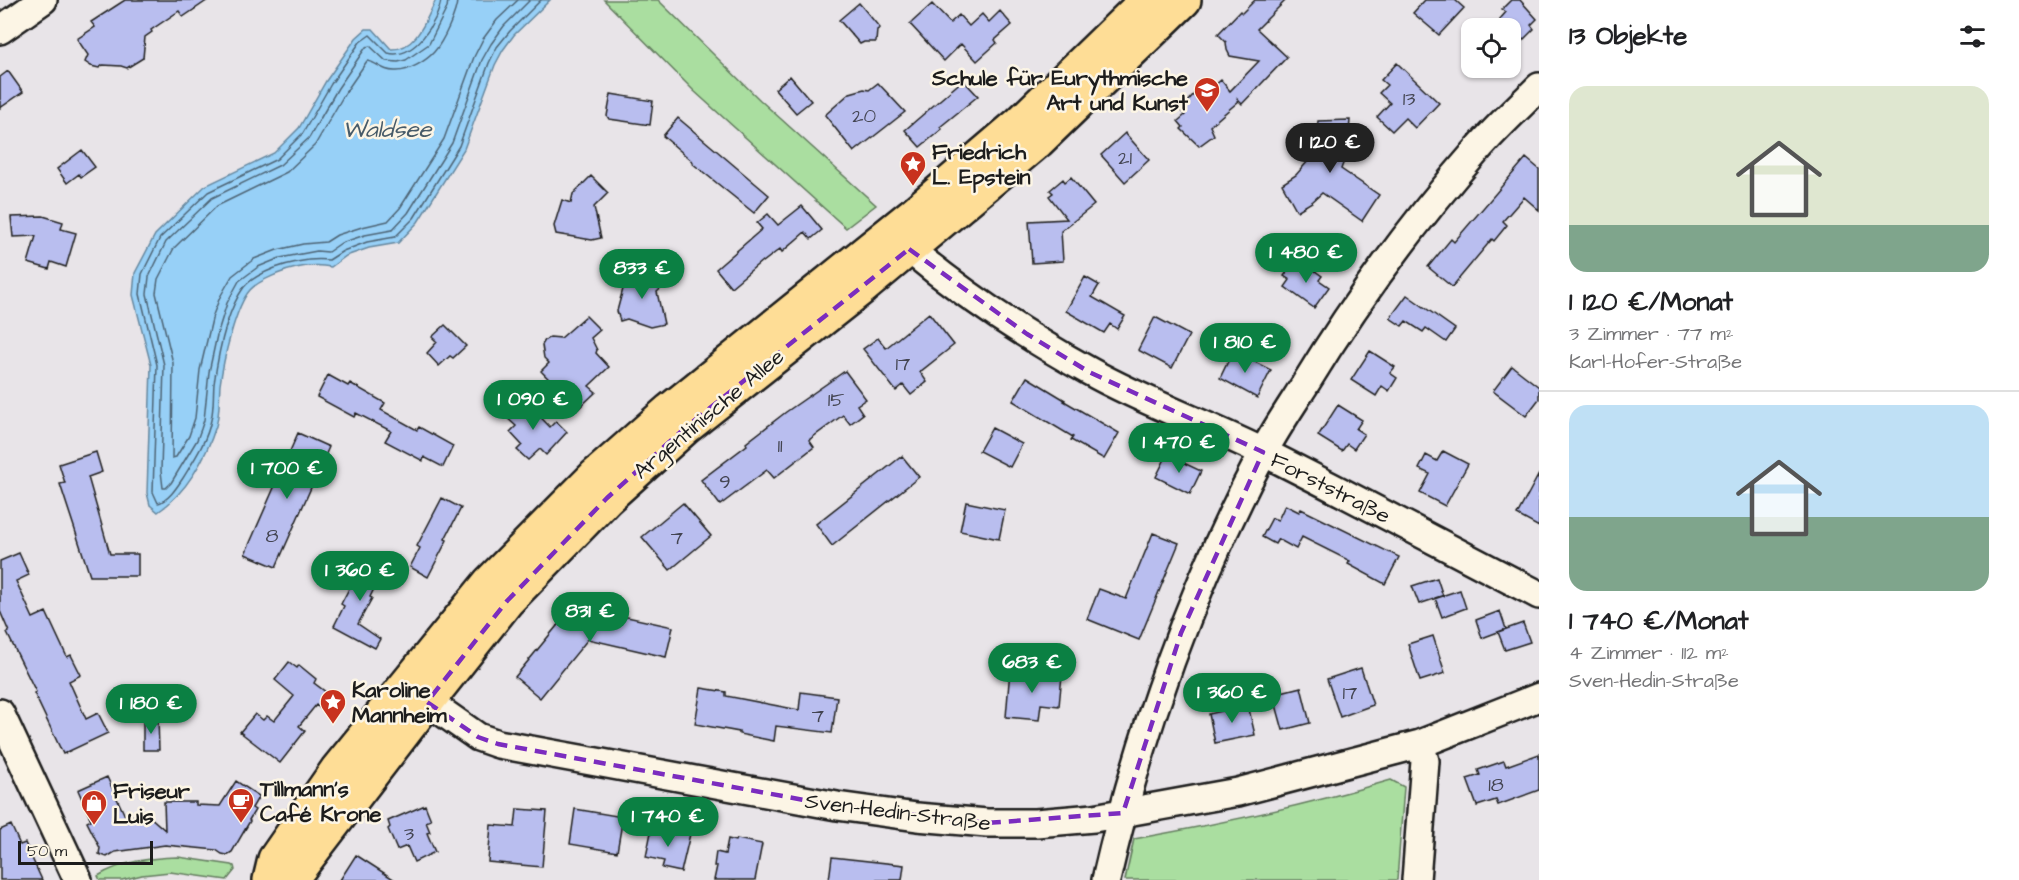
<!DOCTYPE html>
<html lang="de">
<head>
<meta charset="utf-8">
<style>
	:root { --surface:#fff; --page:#f2f2f2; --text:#202124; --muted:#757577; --line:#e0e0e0; --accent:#0b8043 }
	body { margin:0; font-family:"Architects Daughter",sans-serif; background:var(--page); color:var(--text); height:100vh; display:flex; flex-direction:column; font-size:22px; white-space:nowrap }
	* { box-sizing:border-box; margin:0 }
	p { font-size:20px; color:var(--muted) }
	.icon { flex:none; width:33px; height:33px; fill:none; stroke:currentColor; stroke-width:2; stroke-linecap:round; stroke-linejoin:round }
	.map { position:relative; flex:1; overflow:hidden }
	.panel { display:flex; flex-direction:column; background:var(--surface); width:480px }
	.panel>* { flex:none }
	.buttons { position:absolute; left:1461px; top:18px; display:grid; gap:12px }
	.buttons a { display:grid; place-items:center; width:60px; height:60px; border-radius:12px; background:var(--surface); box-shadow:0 2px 4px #0004; font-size:30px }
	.scale { position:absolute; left:18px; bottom:15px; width:135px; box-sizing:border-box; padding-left:6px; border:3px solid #1c1c1c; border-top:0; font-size:16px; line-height:21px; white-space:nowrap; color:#1c1c1c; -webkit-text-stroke:4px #fcf5e5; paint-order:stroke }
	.price { position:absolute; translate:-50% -51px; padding:0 14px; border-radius:21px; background:var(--accent); color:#fff; font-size:20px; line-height:39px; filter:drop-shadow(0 2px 3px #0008) }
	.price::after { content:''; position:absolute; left:50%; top:36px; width:18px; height:14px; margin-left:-9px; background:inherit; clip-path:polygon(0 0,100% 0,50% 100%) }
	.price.on { background:#222; color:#fff }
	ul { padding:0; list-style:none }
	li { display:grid; align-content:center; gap:12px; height:318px; padding:0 30px }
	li+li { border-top:2px solid var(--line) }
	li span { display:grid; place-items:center; height:186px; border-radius:18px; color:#555 }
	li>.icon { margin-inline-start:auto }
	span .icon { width:108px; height:108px; fill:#fffc; stroke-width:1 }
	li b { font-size:26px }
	h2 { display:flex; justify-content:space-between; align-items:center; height:72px; padding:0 30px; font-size:26px }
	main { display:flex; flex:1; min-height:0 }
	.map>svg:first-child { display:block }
</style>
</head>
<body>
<main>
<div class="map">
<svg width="1539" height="880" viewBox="0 0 1539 880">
	<rect width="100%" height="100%" fill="#e8e4e8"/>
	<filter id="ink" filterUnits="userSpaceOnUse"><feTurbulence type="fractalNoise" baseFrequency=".0167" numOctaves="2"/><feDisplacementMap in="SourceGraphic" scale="12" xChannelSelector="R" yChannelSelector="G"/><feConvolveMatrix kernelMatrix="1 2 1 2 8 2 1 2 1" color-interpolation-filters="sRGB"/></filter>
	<g filter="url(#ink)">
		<path fill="#aadea0" stroke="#637d5e" stroke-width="1.5" d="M604,0H658L760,100L876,205L846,228L694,91Z
			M1391,780L1404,787L1397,880H1125L1134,839C1220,824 1307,805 1391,780Z
			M178,857L232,865L234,866L235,870L227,880L170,872L142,875L122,880H100L98,876C123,861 149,858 178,857Z"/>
		<path fill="#97d0f7" stroke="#66889f" stroke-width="1.5" d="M436,0H550L514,35L503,50L495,65L464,149L418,222L398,243L369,248L346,256L331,267C313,263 294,267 277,274C268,278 257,282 250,290C235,307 223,362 220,385C219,399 220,413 216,426C206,458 186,493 158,512L150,505L147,493L151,365L133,295L135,273L155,235L205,186L274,153L299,128L326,81L356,38L366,29H373L391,49C417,50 426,19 436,0Z"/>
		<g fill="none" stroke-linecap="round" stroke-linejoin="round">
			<path stroke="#4d6474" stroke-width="1.5" d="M441,0C438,22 414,60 388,53L370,35L360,42L331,84L303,133L277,159L208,192L160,238L142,274L140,294L157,365L153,492L158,503C169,500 177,487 183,478C194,460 207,441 211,420C214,408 213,396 214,384C218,355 227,310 244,287C251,278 265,272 275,268C292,262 312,258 329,260L343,251L367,242L395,237L414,218L459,146L489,63L497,47L510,31L541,0
				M448,0L447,8L429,44L406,60L398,62L386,61L370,46L366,47L338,88L309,138L280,165L212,198L166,242L149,277L147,294L164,365L161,471L163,488H166L171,483L197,440L201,429L204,420L209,372L217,335L227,303L239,281L258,267L280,258L317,251L328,252L341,243L365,235L392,230L408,213L452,143L482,60L491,44L504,26L530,0
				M457,0C457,12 443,42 434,52C426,61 409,71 397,71C382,72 377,62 367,61L345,93L315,145L287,172L217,206L174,248L158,279L156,293L173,363L172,458L176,457L189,436L195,418L200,370L213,315L220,297L232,276L254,259L277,250L303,244L326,242L337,235L362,227L388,221L400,208L444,139L474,57L483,39L497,20L518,0"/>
		</g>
		<path fill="#b9beef" stroke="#1c1c1c" stroke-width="1.5" d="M125,0H208L183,17L179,11L151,30L152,32L145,37L143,58L127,68L121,66L103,65L99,68L91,66L85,62L88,55L77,39L95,27L91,22Z
			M1255,0H1286L1257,29L1287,57L1242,104L1236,98L1239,101L1210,126L1214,135L1199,146L1181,129L1183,127L1178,121L1185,115L1180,110L1207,79L1215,85L1221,80L1230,91L1259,61L1230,56L1227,50L1226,42L1218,34L1240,11L1242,13Z
			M1425,0H1455L1464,8L1439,35L1413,13Z
			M1511,0H1520L1537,19L1531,25L1534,29L1510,53V28H1501L1500,19L1506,12L1502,9Z
			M859,3L880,28L877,30L876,42H864L860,44L839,20Z
			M932,4L950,23L959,15L969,26L982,14L989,22L1000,11L1012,25L995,40L997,43L977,61L961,44L944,61L910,24Z
			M1397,63L1439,103L1415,128L1405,118L1392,131L1377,117L1390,103L1379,93L1387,85L1381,80Z
			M8,71L23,92L0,108V77Z
			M790,76L811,101L796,113L775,89Z
			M963,80L978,96L940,127L942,129L920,147L905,130Z
			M878,83L905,112L854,152L825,115L850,93L864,89L869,90Z
			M611,94L653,101L650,125L609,119L607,116Z
			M678,118L769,195L754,213L692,163L693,162L663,136Z
			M1350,120L1347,153L1341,169L1379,195L1362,221L1322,193L1312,202L1297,211L1282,184L1296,175L1308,161L1316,143L1318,121Z
			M1125,133L1149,160L1125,182L1101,155Z
			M82,150L95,167L81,177L79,174L67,183L57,169Z
			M1526,158L1539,169V210L1524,197L1503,221L1507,225L1494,241L1492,239L1452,287L1428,267L1451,239L1454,242Z
			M591,176L608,193L594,207L601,238L592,240L556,234L554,226L562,200L571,203L573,194Z
			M1071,177L1094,205L1061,231L1063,261L1032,263L1029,221L1067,219L1049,196L1053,193L1050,190L1063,179L1065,182Z
			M802,206L822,230L811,239L805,232L782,252L780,249L763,262L762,261L731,287L716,269L762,229L757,223L768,214L778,225Z
			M43,216L63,222L61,229L76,233L66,267L51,262L49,269L28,263L36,236L13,237L11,217Z
			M1294,262L1302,268L1305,264L1322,276L1319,280L1329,287L1314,308L1285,287L1290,280L1284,276Z
			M649,265L666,284L657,292L664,324L650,327L627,319L620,321L617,311L623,289Z
			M1085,277L1099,285L1092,297L1125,316L1117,329L1110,324L1104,333L1066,311Z
			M1407,295L1455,329L1446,342L1426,328L1423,332L1406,321L1402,326L1390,318Z
			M929,313L954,345L920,372L927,382L911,395L903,385L896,391L863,349L878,338L886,348Z
			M586,316L600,330L591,338L597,350L596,353L609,367L589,386L596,392L578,409L541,371L549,363L544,358L542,345L545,340L550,337L561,338Z
			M1155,317L1189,335L1172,368L1138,350Z
			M445,325L466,346L453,358L450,356L439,366L427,353L437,342L432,337Z
			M1233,351L1271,370L1257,398L1220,378Z
			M1370,351L1395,367L1390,373L1397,378L1389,391L1382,386L1376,396L1351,380Z
			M1512,366L1539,387V399L1526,416L1493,391Z
			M845,371L866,399L857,405L863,414L850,424L843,415L809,440L814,447L774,478L767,470L720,505L701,480L747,445L746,443L786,412Z
			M328,375L348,386L350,383L385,403L381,410L417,430L419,427L453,446L443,467L424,457L423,461L385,441L391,431L356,413L354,417L317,397Z
			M1027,377L1065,400L1064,401L1119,433L1104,459L1071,440L1073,437L1013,401Z
			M523,399L550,427L556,421L567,432L546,455L540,449L528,460L517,450L522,445L510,432L516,426L505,416Z
			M1338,405L1362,420L1356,429L1364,434L1354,449L1347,444L1342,451L1318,436Z
			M992,428L1022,444L1010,467L979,451Z
			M298,433L329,447L276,567L245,554Z
			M1443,451L1468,464L1445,506L1420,493L1430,474L1419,469L1426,455L1437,461Z
			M96,452L102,472L88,477L110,554H138V576H90L60,484L65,483L59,464Z
			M1167,455L1201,471L1190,494L1156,477Z
			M902,456L919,477L832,546L816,524Z
			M1539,474V527L1517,515Z
			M442,498L461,508L445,539L447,540L428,577L410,567L420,548L417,546Z
			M966,502L1005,510L999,539L960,531Z
			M683,503L711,536L670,570L642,537Z
			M1285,505L1299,512L1301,509L1399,557L1385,584L1348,564L1350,561L1302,537L1296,549L1278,539L1275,544L1262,537L1272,518L1278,520Z
			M1153,533L1179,543L1139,640L1087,619L1099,589L1126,599Z
			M19,553L29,575L16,581L33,618L46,612L67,657L71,655L81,675L69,681L86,719L98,713L108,733L63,754L34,693L36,692L7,633L9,632L0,611V561Z
			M366,556L385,566L370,597L372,598L358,624L380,639L375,648L334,626L344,606L341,604Z
			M1437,578L1443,596L1419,604L1412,586Z
			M1460,590L1466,608L1442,617L1435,598Z
			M586,608L673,627L666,657L588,639L540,698L515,677L566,615Z
			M1500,611L1506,629L1482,638L1476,620Z
			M1523,623L1530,642L1505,650L1498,632Z
			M1433,636L1445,673L1420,681L1408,644Z
			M289,662L297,668L299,665L316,679L314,683L331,696L321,709L316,705L299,726L305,731L280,763L240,732L255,714L263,720L267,716L274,721L294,696L275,680Z
			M1361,668L1373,705L1340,717L1327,679Z
			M1010,670L1062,675L1059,706L1041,704L1039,720L1006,717Z
			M1301,687L1310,723L1283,730L1273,694Z
			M701,688L726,692V696L799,710L801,692L837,697L832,733L776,726L774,741L739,734V732L695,724Z
			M1248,705L1255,735L1215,743L1209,714Z
			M143,719H158L159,750H143Z
			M1539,754V790L1498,805L1496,800L1477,806L1467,779L1480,775L1478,770L1504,761L1506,766Z
			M107,777L127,820L142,810L165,830L164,802H196V805L220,806L236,781L259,796L252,808L255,810L249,820L250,821L232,852L227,855L222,854L216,850L165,845L115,852L107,857L99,854L100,848L87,822L91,820L78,790Z
			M425,805L431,820L426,822L430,832L427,833L435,852L414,862L407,846L397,850L388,829L390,827L388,821Z
			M517,809L547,811L542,867L488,862L491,825L515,827Z
			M575,809L623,817L617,852L570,844Z
			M11,825L20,845L25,843L42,880H0V830Z
			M652,827L690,834L681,872L662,868L664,861L646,857Z
			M728,839L736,841L737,839L762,844L755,880H714L717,866H714L716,852L725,854Z
			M356,855L395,880H340Z
			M832,857L904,865L902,880H829Z"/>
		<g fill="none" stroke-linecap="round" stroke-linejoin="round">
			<g stroke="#1c1c1c" stroke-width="32">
				<path id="minor" d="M0,30L43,0
					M909,249C964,295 1026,336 1089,371C1146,403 1207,424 1265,453C1357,499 1448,548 1539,595
					M411,690L478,737L498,744L837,806L917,817L987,823H1036L1094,818L1238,792L1420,744L1539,697
					M0,713L78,880
					M1106,880C1139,736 1193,584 1263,453C1275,430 1290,408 1304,386C1355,302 1413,223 1478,149C1497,127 1519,107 1539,87
					M1416,880L1425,761L1420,744"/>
			</g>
			<g stroke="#1c1c1c" stroke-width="38">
				<path id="major" d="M270,880L275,859L337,770L490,582L594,477L670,410L912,215L1020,123L1147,0
					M288,880L298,870L427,702L507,601L607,498L686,427L863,287L1038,141L1184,0"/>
			</g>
			<use href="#minor" stroke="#fcf5e5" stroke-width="27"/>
			<use href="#major" stroke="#fedd96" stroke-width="33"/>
		</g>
	</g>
	<path fill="none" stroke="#7b2cbf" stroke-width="4.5" stroke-dasharray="12 8" stroke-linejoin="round" d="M909,249L1027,334L1089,372L1263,452L1181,633L1123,813L987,823L837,806L498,744L478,737L427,702L507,601L607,498L686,427Z"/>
	<defs>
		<g id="university-pin" transform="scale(1.35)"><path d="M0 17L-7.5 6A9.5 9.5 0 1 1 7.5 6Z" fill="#c8321e" stroke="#fcf5e5"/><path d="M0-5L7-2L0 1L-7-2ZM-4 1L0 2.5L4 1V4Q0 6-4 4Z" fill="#fff"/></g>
		<g id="sight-pin" transform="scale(1.35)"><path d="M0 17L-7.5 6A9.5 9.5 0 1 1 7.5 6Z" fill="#c8321e" stroke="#fcf5e5"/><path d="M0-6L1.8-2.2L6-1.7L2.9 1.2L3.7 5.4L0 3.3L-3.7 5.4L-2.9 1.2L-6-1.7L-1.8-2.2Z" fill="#fff"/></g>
		<g id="cafe-pin" transform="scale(1.35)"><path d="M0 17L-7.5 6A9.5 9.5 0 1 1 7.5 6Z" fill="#c8321e" stroke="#fcf5e5"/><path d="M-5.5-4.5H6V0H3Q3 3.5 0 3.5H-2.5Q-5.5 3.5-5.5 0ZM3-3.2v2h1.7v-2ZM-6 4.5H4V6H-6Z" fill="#fff"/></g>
		<g id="shop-pin" transform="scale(1.35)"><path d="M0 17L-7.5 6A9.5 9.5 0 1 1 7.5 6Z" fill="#c8321e" stroke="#fcf5e5"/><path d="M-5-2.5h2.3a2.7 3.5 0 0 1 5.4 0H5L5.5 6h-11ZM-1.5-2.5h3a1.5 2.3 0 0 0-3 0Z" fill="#fff"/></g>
	</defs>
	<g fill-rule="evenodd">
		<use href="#university-pin" x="1207" y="90"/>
		<use href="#sight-pin" x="913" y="164"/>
		<use href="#sight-pin" x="333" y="702"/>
		<use href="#cafe-pin" x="241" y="801"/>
		<use href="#shop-pin" x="94" y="803"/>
	</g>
	<g text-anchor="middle" stroke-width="5" stroke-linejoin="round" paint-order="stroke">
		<g font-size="20" fill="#434451">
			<text x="1409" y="105">13</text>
			<text x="864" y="122">20</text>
			<text x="1125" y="164">21</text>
			<text x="903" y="370">17</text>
			<text x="836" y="406">15</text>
			<text x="780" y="452">11</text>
			<text x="725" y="488">9</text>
			<text x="272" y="542">8</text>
			<text x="677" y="544">7</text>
			<text x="1350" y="699">17</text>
			<text x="818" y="722">7</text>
			<text x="1496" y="791">18</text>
			<text x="409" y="840">3</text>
		</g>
		<g font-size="22" font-weight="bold" fill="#1c1c1c" stroke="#fcf5e5" text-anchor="start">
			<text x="1188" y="85" text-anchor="end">Schule für Eurythmische<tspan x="1188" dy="25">Art und Kunst</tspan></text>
			<text x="932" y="159">Friedrich<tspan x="932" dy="25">L. Epstein</tspan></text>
			<text x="352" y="697">Karoline<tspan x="352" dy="25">Mannheim</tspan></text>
			<text x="260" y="796">Tillmann's<tspan x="260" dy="25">Café Krone</tspan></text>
			<text x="113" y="798">Friseur<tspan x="113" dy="25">Luis</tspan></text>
		</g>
		<g font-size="22" fill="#1c1c1c" stroke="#fcf5e5">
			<text transform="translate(708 413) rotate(-40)" y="8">Argentinische Allee</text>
			<text transform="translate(1331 487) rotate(27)" y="8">Forststraße</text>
			<text transform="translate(898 811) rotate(7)" y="8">Sven-Hedin-Straße</text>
		</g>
		<g font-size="24" font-style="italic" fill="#475b69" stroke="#fcf5e5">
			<text x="387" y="137">Waldsee</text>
		</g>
	</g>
</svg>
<div class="buttons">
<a><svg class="icon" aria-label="locate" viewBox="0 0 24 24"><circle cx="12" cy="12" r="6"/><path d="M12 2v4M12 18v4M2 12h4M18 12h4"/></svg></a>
</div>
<div class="scale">50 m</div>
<b class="price on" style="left:1330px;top:174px">1 120 €</b>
<b class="price" style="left:1306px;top:284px">1 480 €</b>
<b class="price" style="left:642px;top:300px">833 €</b>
<b class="price" style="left:1245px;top:374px">1 810 €</b>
<b class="price" style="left:533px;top:431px">1 090 €</b>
<b class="price" style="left:1179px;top:474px">1 470 €</b>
<b class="price" style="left:287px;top:500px">1 700 €</b>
<b class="price" style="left:360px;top:602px">1 360 €</b>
<b class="price" style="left:590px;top:643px">831 €</b>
<b class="price" style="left:1032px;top:694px">683 €</b>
<b class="price" style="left:1232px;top:724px">1 360 €</b>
<b class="price" style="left:151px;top:735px">1 180 €</b>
<b class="price" style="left:668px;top:848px">1 740 €</b>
</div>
<section class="panel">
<h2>13 Objekte<svg class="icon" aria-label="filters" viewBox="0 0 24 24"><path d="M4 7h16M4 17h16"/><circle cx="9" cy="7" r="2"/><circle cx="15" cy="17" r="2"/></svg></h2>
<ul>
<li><span style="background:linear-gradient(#dfe7d0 75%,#7fa58c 0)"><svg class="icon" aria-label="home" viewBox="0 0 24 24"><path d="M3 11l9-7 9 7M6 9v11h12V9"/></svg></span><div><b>1 120 €/Monat</b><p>3 Zimmer · 77 m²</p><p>Karl-Hofer-Straße</p></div></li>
<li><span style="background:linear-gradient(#bfe0f5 60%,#7fa58c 0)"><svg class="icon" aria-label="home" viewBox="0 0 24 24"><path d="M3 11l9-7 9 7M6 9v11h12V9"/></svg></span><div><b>1 740 €/Monat</b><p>4 Zimmer · 112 m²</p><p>Sven-Hedin-Straße</p></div></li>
</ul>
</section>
</main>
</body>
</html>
